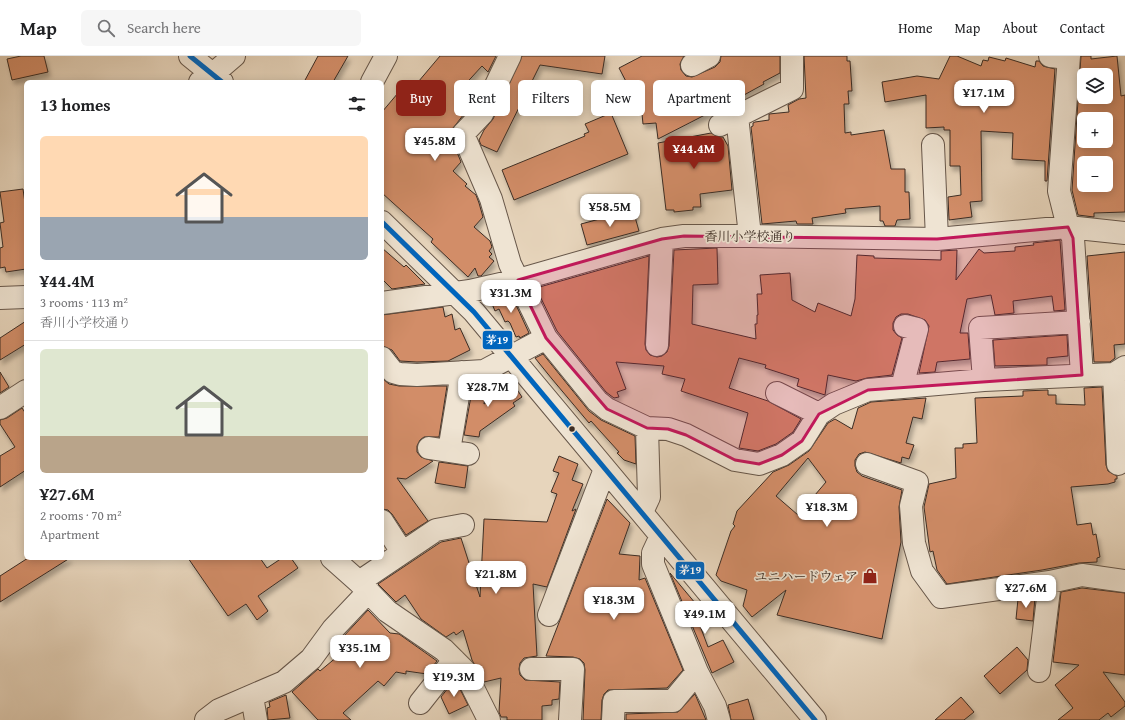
<!DOCTYPE html>
<html lang="en">
<head>
<meta charset="utf-8">
<style>
	:root { --surface:#fff; --page:#f6f6f6; --text:#202124; --muted:#757577; --line:#e0e0e0; --accent:#8f2418 }
	body { margin:0; font-family:"Gentium Book Plus","Noto Serif JP",serif; background:var(--page); color:var(--text); height:100vh; display:flex; flex-direction:column; font-size:15px; white-space:nowrap }
	* { box-sizing:border-box; margin:0 }
	p { font-size:13px; color:var(--muted) }
	.icon { flex:none; width:22px; height:22px; fill:none; stroke:currentColor; stroke-width:2; stroke-linecap:round; stroke-linejoin:round }
	.map { position:relative; flex:1; overflow:hidden }
	.sheet { position:absolute; left:24px; top:24px; width:360px; height:480px; display:flex; flex-direction:column; background:var(--surface); border-radius:6px; box-shadow:0 2px 10px #0003 }
	.sheet>* { flex:none }
	.banner { position:absolute; left:396px; top:24px; width:380px; height:36px; display:flex; gap:8px }
	.buttons { position:absolute; left:1077px; top:12px; display:grid; gap:8px }
	.buttons a { display:grid; place-items:center; width:36px; height:36px; border-radius:6px; background:var(--surface); box-shadow:0 2px 10px #0003; font-size:20px }
	.price { position:absolute; translate:-50% -34px; padding:0 9px; border-radius:8px; background:#fff; color:#222; font-size:13px; line-height:26px; filter:drop-shadow(0 1px 2px #0008) }
	.price::after { content:''; position:absolute; left:50%; top:24px; width:12px; height:9px; margin-left:-6px; background:inherit; clip-path:polygon(0 0,100% 0,50% 100%) }
	.price.active { background:var(--accent); color:#fff }
	ul { padding:0; list-style:none }
	li { display:grid; align-content:center; gap:8px; height:212px; padding:0 16px }
	li+li { border-top:1px solid var(--line) }
	li span { display:grid; place-items:center; height:124px; border-radius:6px; color:#555 }
	li>.icon { margin-inline-start:auto }
	span .icon { width:72px; height:72px; fill:#fffc; stroke-width:1 }
	li b { font-size:17px }
	h2 { display:flex; justify-content:space-between; align-items:center; height:48px; padding:0 16px; font-size:17px }
	.tag { padding:0 14px; border-radius:6px; background:var(--surface); box-shadow:0 2px 10px #0003; font-size:14px; line-height:36px }
	.tag.active { background:var(--accent); color:#fff }
	header { display:flex; align-items:center; gap:24px; box-sizing:border-box; height:56px; padding:0 20px; background:var(--surface); border-bottom:1px solid var(--line) }
	header strong { font-size:19px }
	nav { display:flex; gap:22px; margin-inline-start:auto; font-size:14px }
	.search { width:280px; height:36px; background:var(--page); display:flex; align-items:center; gap:10px; box-sizing:border-box; padding:0 14px; border-radius:6px; color:var(--muted); font-size:15px }
	.map>svg:first-child { display:block }
</style>
</head>
<body>
<header>
<strong>Map</strong>
<div class="search"><svg class="icon" aria-label="search" viewBox="0 0 24 24"><circle cx="10" cy="10" r="6"/><path d="M15 15l6 6"/></svg>Search here</div>
<nav><a>Home</a><a>Map</a><a>About</a><a>Contact</a></nav>
</header>
<div class="map">
<svg width="1125" height="664" viewBox="0 0 1125 664">
	<defs>
		<filter id="shadow"><feDropShadow dx="2.5" dy="4.5" stdDeviation="2" flood-color="#0004"/></filter>
	</defs>
	<rect width="100%" height="100%" fill="#e7d5bc"/>
	<filter id="stains"><feTurbulence type="fractalNoise" baseFrequency=".005" numOctaves="4"/><feColorMatrix values="0 0 0 0 .2 0 0 0 0 .09 0 0 0 0 .02 0 0 0 .5 -.17"/></filter>
	<radialGradient id="worn" r=".72"><stop offset=".6" stop-color="#630" stop-opacity="0"/><stop offset="1" stop-color="#630" stop-opacity=".3"/></radialGradient>
	<path fill="#d28d67" stroke="#3c2d24" fill-rule="evenodd" filter="url(#shadow)" d="M21,0H44L48,16L12,24L7,3Z
		M318,0H348L333,26H304Z
		M440,0H496L488,16L482,10L460,34L474,45L447,80L452,84L461,106L453,115L467,128L465,130L476,139L479,147L483,161L474,171L490,185L492,191L489,195L492,198L489,201L494,205L481,220H478L475,212L468,221L431,186L433,183L382,137V56L398,37L401,40L409,29L413,32Z
		M522,0H605L602,18L540,9L497,96L481,89L479,84L484,74L493,63Z
		M642,0H684L680,8L681,14L686,20L692,21L715,11L720,6L721,0H780V17L763,26L764,28L744,39L658,83L656,67L643,68L641,48L633,34L631,35L619,12Z
		M804,0H847V5H850L852,35H848L849,48H844L845,77L851,76V79L884,74L891,113H905V136H909L910,163L897,164L895,170H885L883,165H880V150L845,153L846,157L812,162L813,168H797L796,165L762,168L751,71L753,70V67L755,66L769,64V58L789,56L788,49L799,43L806,42Z
		M950,0H957L981,10L983,4L988,5L989,1L1005,5L1006,2L1035,11L1036,5H1039L1043,10L1055,13L1047,125H1045V105L1012,103L1013,77L981,75L982,145L970,146L972,161L949,164L948,141L961,139L960,110H950V74H944V71L926,72V39L885,46L882,26L917,20L939,23Z
		M1081,0H1091V3L1117,0L1121,40L1125,39V156L1094,157V161L1078,159L1072,134ZM1084,19H1106V41H1084ZM1084,63H1106V85H1084ZM1084,107H1106V129H1084Z
		M611,57L628,98L514,144L502,114L585,80L584,78L589,76L585,68Z
		M711,77L719,81H723L728,90L732,134L700,138L701,151H693V154L674,156V154H666L658,87Z
		M23,133L26,154V213L6,216L5,211L0,212V192L3,191L0,167L4,166L0,136Z
		M633,154L639,175L587,189L581,168Z
		M1060,184L1065,254L1054,255L1052,240L1013,245L1014,257L995,259L991,239L967,243L960,277H968L970,303L937,306L935,316L919,317L929,270L925,264L908,258H901L896,261L893,267V274L897,279L902,282L892,319L867,322L856,325L828,319L825,339L797,330L799,323L765,312L766,309L739,302L729,332L768,345L801,363L793,376L776,388L758,395L739,392L748,357L681,335L685,323L662,318L664,310L616,306L626,333L617,336L619,341L614,342L606,336L557,275L536,232L649,200L645,288L646,294L650,299L657,301L662,300L667,296L669,290L674,194L717,192L718,228L693,229L692,268L756,283L755,268H757V259H758L757,238H762L760,219L790,217L792,244L815,256L818,247L851,260L855,243L857,199L874,200V202L941,204V195L957,194L956,224L979,193L984,197L1015,195V191L1034,189L1033,187Z
		M382,192L404,211L406,209L425,228L392,233L382,223Z
		M1125,196V288L1114,289L1115,302L1110,306H1094L1087,200Z
		M511,238L529,277L520,282L519,280L516,281L510,267L508,265L505,266L499,253L495,255L490,243Z
		M443,251L445,261L452,258L455,274L460,272L470,294L448,305L417,306L400,305L392,294L382,290V259Z
		M26,265V288L0,304V282Z
		M1067,279L1068,300L1047,302V309L995,310L993,284Z
		M543,298L589,355L601,364L635,380L636,408L624,404L617,397L619,396L591,365L589,367L552,323L535,302Z
		M0,316L9,331L0,337Z
		M382,322L389,328L399,330H447L439,381H424L420,384L417,390V396L421,401L433,405L406,423L397,422L428,465L406,479L392,458L388,454L382,453Z
		M487,327L484,348L514,329L522,341L513,347L515,350L480,375L479,381L464,379L473,329Z
		M1102,331L1106,409L1108,415L1117,420V423H1115V426L1108,428L1071,431L1077,469L1091,467L1093,479L1096,478L1100,501L1097,502V506L1079,507L1042,514L947,528L937,514L933,495L930,496L924,451L929,428L956,422L955,392H963V388L977,387L975,342L1023,340V335L1048,334V339H1056V348L1085,349L1084,332Z
		M926,342L922,363L913,361L906,387L914,389L909,403L902,401L901,407L865,396L859,398L855,404V410L857,416L862,420L902,434L899,451L901,486L882,583L777,559L786,534L752,561L743,550L747,534L721,525L716,519L731,475L735,470L733,468L737,455L773,416L789,409L809,395L828,367L835,363L852,373L858,352L871,346ZM808,402L826,426L798,459L776,440Z
		M22,352L26,358V414L0,431V400L15,391L0,368V364L7,362Z
		M559,400L578,408L572,424L583,428L572,455L576,453L547,531L533,528L537,600L524,602L520,607L519,613L520,619L525,624L560,626L559,643L552,644V649L542,650V664H507V661H501L499,656L501,622L484,626L472,604L463,574L456,579L454,576L446,581L421,563L405,539L396,546L378,528L441,486L461,482L480,541L484,463L547,466L557,438L551,436L559,417L553,415Z
		M439,406L468,410L465,432L435,427Z
		M607,443L630,467L619,498L640,500L639,524L645,522L683,614L667,632L608,634L604,638L602,644L601,664H583L585,614L584,607L580,603L573,601L546,600Z
		M28,502H70L0,546V520Z
		M188,502H260L267,512L282,502H291L298,512L258,540L268,555L257,564L246,548L228,560Z
		M670,517L701,554L699,555L700,558L696,559L708,591L723,584L734,606L712,617Z
		M1082,532L1125,537V619L1103,616L1125,646V650L1111,661L1108,657L1099,664H1058L1073,652L1055,629L1079,609L1053,606L1061,536Z
		M1035,541L1033,565L1016,563L1018,543Z
		M368,554L390,577L399,578L437,605L427,618L406,615V618L396,616L384,630L378,625L343,657L351,664H318L292,636L318,613L320,615L350,590L342,582Z
		M1017,591L1028,604L1027,614L1000,638L984,620Z
		M455,623L468,649L449,658L441,641Z
		M695,638L706,664H626V658L678,656Z
		M286,639L290,662L268,664L267,652L270,651L269,646Z
		M961,641L974,656L964,664H935Z
		M748,643L754,664H731L728,649Z"/>
	<g fill="none" stroke-linecap="round" stroke-linejoin="round">
		<g stroke="#67574a" stroke-width="24">
			<path id="minor" d="M190,0L222,26
				M510,0L482,58L463,78L491,143L510,208L546,282L597,345L607,353L647,372L668,373L686,379L735,404L759,408L782,399L802,385L819,358L834,348L868,334L984,324L1114,318L1125,311
				M1050,0L1068,2
				M1069,0L1059,135L1068,171L1073,182L1082,319
				M692,9L709,0
				M200,26L213,18L234,0
				M372,26L386,0
				M737,60L750,180
				M720,69L792,33V0
				M933,89L937,183
				M382,166L474,256L815,664
				M0,242L26,241
				M382,247L470,235L518,224L662,183L684,180H750L937,183L1068,171L1125,177
				M657,289L662,183
				M382,302L393,316L400,318L417,319L484,315L546,282
				M1114,318L1118,408
				M984,324L980,272L1079,266
				M902,331L917,273L905,270
				M777,337L819,358
				M0,352L26,335
				M429,392L468,398
				M449,395L462,316
				M867,408L917,426L911,450L914,487L922,515L941,541L1050,526L1082,519L1125,525
				M642,456L649,441L647,372
				M382,465L402,496
				M661,480L653,497V508L697,616L715,650L719,664
				M332,502L359,526L387,555L444,594L464,614L489,664
				M359,526L436,474L463,469
				M549,559L605,413
				M531,613H573L570,664
				M1039,615L1050,526
				M252,640L256,664
				M420,647L454,604
				M206,664L219,654L284,626L311,603L333,573L368,536
				M613,664L614,645H673L697,616"/>
		</g>
		<use href="#minor" stroke="#efe4d3" stroke-width="22"/>
		<g stroke="#efe4d3" stroke-width="8">
			<path id="bus-1" d="M190,0L222,26
				M382,166L474,256L815,664"/>
		</g>
		<use href="#bus-1" stroke="#0065bd" stroke-width="5"/>
	</g>
	<path fill="#c2185b" fill-opacity="0.2" stroke="#c2185b" stroke-width="3" stroke-linejoin="round" d="M1068,171L1073,182L1082,319L868,334L819,358L802,385L782,399L759,408L735,404L686,379L668,373L647,372L607,353L546,282L518,224L662,183L684,180L937,183Z"/>
	<defs>
		<g id="shop-bare" transform="scale(1.2)"><path d="M-5-2.5h2.3a2.7 3.5 0 0 1 5.4 0H5L5.5 6h-11ZM-1.5-2.5h3a1.5 2.3 0 0 0-3 0Z" fill="#8f2418" stroke="#efe4d3" stroke-width="2.5" paint-order="stroke"/></g>
	</defs>
	<g fill-rule="evenodd">
		<use href="#shop-bare" x="870" y="520"/>
	</g>
	<circle fill="#3c2d24" stroke="#efe4d3" stroke-width="1.5" cx="572" cy="373" r="3.5"/>
	<g text-anchor="middle" stroke-width="3.5" stroke-linejoin="round" paint-order="stroke">
		<g font-size="13" fill="#3c2d24" stroke="#efe4d3">
			<text x="750" y="185">香川小学校通り</text>
		</g>
		<g font-size="13" fill="#3c2d24" stroke="#efe4d3" text-anchor="end">
			<text x="858" y="525">ユニハードウェア</text>
		</g>
	</g>
	<g stroke="#efe4d3" stroke-width="1.5">
		<rect x="482" y="274" width="31" height="20" rx="4" fill="#0065bd"/>
		<rect x="675" y="505" width="30" height="19" rx="4" fill="#0065bd"/>
	</g>
	<g font-size="11" text-anchor="middle" font-weight="bold" fill="#fff">
		<text x="497" y="288">茅19</text>
		<text x="690" y="518">茅19</text>
	</g>
	<rect width="100%" height="100%" filter="url(#stains)"/>
	<rect width="100%" height="100%" fill="url(#worn)"/>
</svg>
<div class="buttons">
<a><svg class="icon" aria-label="layers" viewBox="0 0 24 24"><path d="M12 4l9 5-9 5-9-5zM3 14l9 5 9-5"/></svg></a>
<a>+</a>
<a>−</a>
</div>
<b class="price" style="left:984px;top:58px">¥17.1M</b>
<b class="price" style="left:435px;top:106px">¥45.8M</b>
<b class="price active" style="left:694px;top:114px">¥44.4M</b>
<b class="price" style="left:610px;top:172px">¥58.5M</b>
<b class="price" style="left:511px;top:258px">¥31.3M</b>
<b class="price" style="left:488px;top:352px">¥28.7M</b>
<b class="price" style="left:827px;top:472px">¥18.3M</b>
<b class="price" style="left:496px;top:539px">¥21.8M</b>
<b class="price" style="left:1026px;top:553px">¥27.6M</b>
<b class="price" style="left:614px;top:565px">¥18.3M</b>
<b class="price" style="left:705px;top:579px">¥49.1M</b>
<b class="price" style="left:360px;top:613px">¥35.1M</b>
<b class="price" style="left:454px;top:642px">¥19.3M</b>
<div class="banner">
<a class="tag active">Buy</a>
<a class="tag">Rent</a>
<a class="tag">Filters</a>
<a class="tag">New</a>
<a class="tag">Apartment</a>
</div>
<section class="sheet">
<h2>13 homes<svg class="icon" aria-label="filters" viewBox="0 0 24 24"><path d="M4 7h16M4 17h16"/><circle cx="9" cy="7" r="2"/><circle cx="15" cy="17" r="2"/></svg></h2>
<ul>
<li><span style="background:linear-gradient(#ffd9b3 65%,#9aa5b1 0)"><svg class="icon" aria-label="home" viewBox="0 0 24 24"><path d="M3 11l9-7 9 7M6 9v11h12V9"/></svg></span><div><b>¥44.4M</b><p>3 rooms · 113 m²</p><p>香川小学校通り</p></div></li>
<li><span style="background:linear-gradient(#dfe7d0 70%,#b9a48a 0)"><svg class="icon" aria-label="home" viewBox="0 0 24 24"><path d="M3 11l9-7 9 7M6 9v11h12V9"/></svg></span><div><b>¥27.6M</b><p>2 rooms · 70 m²</p><p>Apartment</p></div></li>
</ul>
</section>
</div>
</body>
</html>
